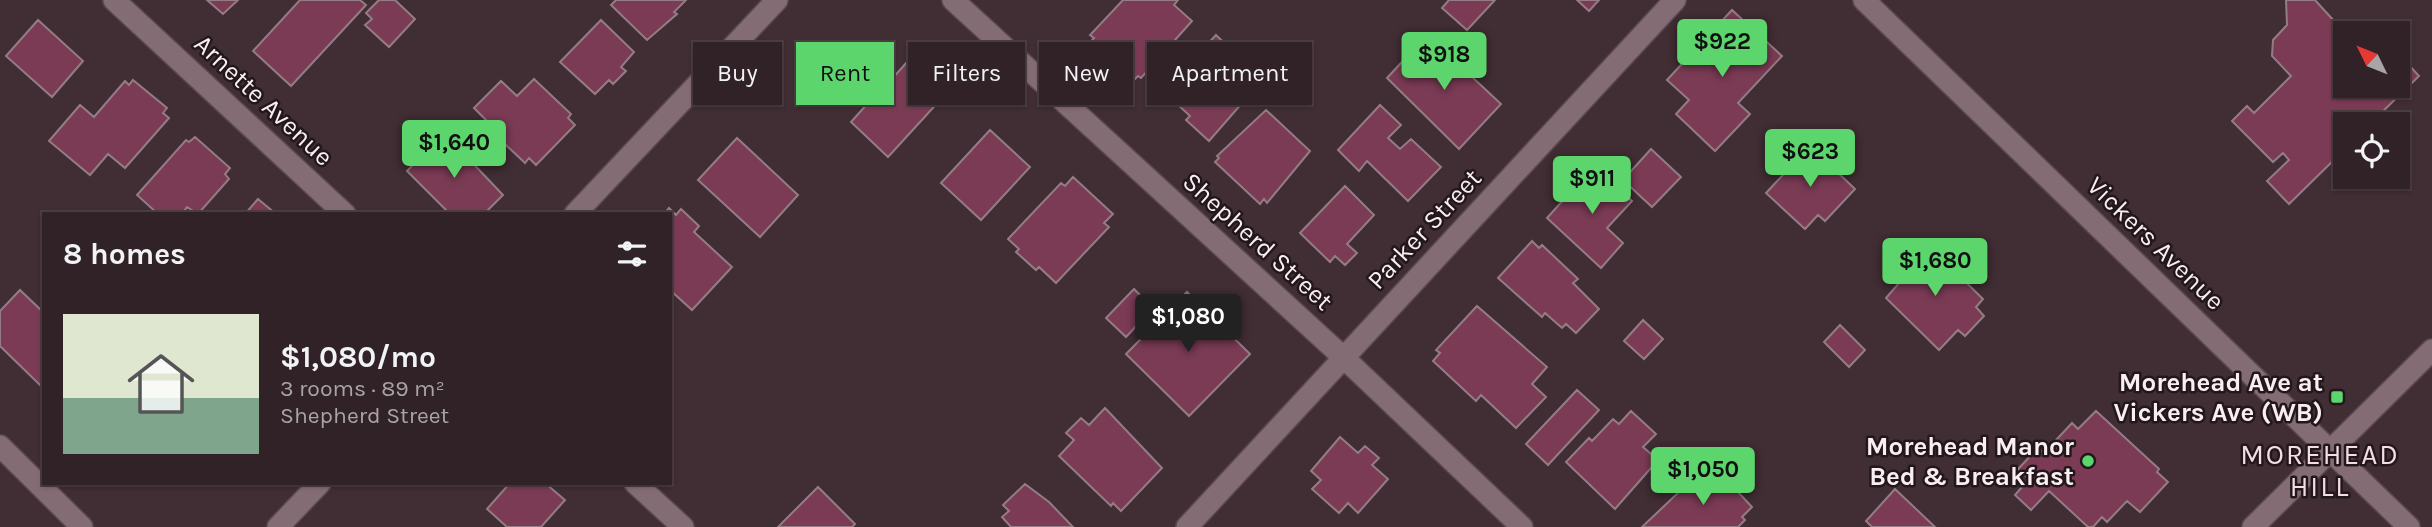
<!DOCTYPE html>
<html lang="en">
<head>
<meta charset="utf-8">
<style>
	:root { --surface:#312227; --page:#392a2f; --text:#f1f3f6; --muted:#a8a4a7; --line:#4c3f44; --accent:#5cd56d }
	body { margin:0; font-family:Karla,sans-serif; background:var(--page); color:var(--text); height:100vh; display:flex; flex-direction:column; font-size:26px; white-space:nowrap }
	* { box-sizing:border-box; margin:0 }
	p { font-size:23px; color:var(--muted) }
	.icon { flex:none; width:38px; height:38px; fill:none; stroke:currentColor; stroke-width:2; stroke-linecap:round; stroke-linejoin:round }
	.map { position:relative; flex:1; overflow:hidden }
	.panel { position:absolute; left:42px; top:212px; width:630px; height:273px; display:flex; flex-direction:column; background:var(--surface); border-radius:0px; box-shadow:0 2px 5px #0004,0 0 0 2px var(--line) }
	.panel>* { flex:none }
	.hud { position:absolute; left:693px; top:42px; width:665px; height:63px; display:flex; gap:14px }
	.needle { width:46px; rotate:313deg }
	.fabs { position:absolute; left:2333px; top:21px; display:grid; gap:14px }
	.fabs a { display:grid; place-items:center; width:77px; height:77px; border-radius:0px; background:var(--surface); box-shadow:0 2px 5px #0004,0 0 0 2px var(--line); font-size:35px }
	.price { position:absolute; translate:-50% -60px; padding:0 16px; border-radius:7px; background:var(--accent); color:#111; font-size:23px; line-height:46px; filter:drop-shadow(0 2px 4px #0008) }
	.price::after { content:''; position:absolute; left:50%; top:42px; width:21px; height:16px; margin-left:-10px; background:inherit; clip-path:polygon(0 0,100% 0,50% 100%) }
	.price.selected { background:#222; color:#fff }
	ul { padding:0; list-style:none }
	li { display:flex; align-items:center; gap:21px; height:175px; padding:0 21px }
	li span { display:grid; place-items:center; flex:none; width:196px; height:140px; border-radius:0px; color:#555 }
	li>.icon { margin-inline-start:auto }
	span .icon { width:84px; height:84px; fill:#fffc; stroke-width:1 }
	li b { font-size:30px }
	h2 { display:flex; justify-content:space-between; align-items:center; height:84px; padding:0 21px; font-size:30px }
	.tag { padding:0 24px; border-radius:0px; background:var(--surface); box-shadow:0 2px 5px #0004,0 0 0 2px var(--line); font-size:24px; line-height:63px }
	.tag.selected { background:var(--accent); color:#111 }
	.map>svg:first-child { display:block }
</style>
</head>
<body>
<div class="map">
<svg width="2432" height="527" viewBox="0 0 2432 527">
	<rect width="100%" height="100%" fill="#412d34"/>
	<path fill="#7b3b55" stroke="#947c84" stroke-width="2" d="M207,0H238L223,14Z
		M300,0H360L366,5L291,86L253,51Z
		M379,0H395L415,19L389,47L365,25L372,19L366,13Z
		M616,0H686L674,12L677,14L647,40L611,5Z
		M1123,0H1178L1174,5L1192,21L1141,78L1138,76L1130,84L1088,45L1094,38L1090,35Z
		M1449,0H1495L1467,30L1442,8Z
		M1577,0H1599L1589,11Z
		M2286,0H2315L2345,33V86H2398V53L2419,76L2370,124H2345V149L2289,204L2267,181L2289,160L2283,153L2273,162L2232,121L2247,106L2254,113L2291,76L2272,56L2273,40L2287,25Z
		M1732,10L1782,56L1738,103L1750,114L1715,151L1676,114L1689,100L1667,80Z
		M38,20L83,61L52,97L6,56Z
		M601,20L634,52L621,67L626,71L613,84L609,80L595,94L560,62Z
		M1216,35L1235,53L1227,61L1258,85L1209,141L1186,120L1190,116L1160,88L1182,64L1186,67Z
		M1425,37L1436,48L1438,45L1501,104L1459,149L1387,78Z
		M916,52L953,86L888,157L851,122L877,93L858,76L871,61L891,80Z
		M534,79L571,114L568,118L575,125L536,165L529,158L525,163L487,127L490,124L474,108L501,81L517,96Z
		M133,80L167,108L163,113L169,118L125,168L108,154L90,175L49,141L80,105L94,117L125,81L129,85Z
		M1380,105L1401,125L1388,138L1400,149L1411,139L1441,167L1408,201L1367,161L1359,171L1338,150Z
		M1266,110L1310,151L1267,203L1264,199L1260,204L1215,162L1219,158L1217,156Z
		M990,130L1030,167L981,220L941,183Z
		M444,133L503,195L484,214H450L407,171Z
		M195,137L230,168L225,174L229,179L198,214L187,207L182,214H158L137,195L186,140L189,142Z
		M737,138L798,195L760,237L698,180Z
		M1810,146L1855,189L1825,221L1818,215L1805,229L1766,193Z
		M1651,149L1681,177L1652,207L1623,180Z
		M1594,166L1632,201L1607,228L1623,243L1601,268L1547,218Z
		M1073,177L1113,214L1104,223L1109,227L1056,283L1039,267L1036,270L1016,252L1019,249L1008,239L1061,183L1065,186Z
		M1345,186L1374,215L1347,244L1357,253L1345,265L1335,256L1330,262L1300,233Z
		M258,199L276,214H245Z
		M669,208L676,215L681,209L699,226L694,232L732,267L692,310L670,290V214H664Z
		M1532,241L1539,248L1542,245L1578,279L1573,283L1599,309L1576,333L1566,324L1562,328L1545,313L1542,317L1498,278Z
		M1926,243L1983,299L1976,307L1984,316L1965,336L1958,330L1939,350L1886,298L1900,282L1895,276Z
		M1134,289L1153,308L1126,337L1106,318Z
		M20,290L44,313L43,388L0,346V311Z
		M1187,292L1250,354L1189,416L1126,354Z
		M1477,306L1547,367L1532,384L1546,397L1516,428L1481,395L1476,401L1433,361L1440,353L1436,350Z
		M1643,320L1663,339L1644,359L1624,341Z
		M1840,325L1865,350L1849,367L1824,342Z
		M1577,390L1599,410L1548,465L1526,444Z
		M1105,408L1162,468L1121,511L1113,503L1111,506L1059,456L1074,440L1066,433L1081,418L1089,425Z
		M1631,411L1656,434L1643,447L1658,460L1615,509L1566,462L1589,438L1592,441L1613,419L1619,424Z
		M2096,411L2159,469L2157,472L2168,482L2140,512L2127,501L2107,522L2102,517L2093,527H2088L2049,491L2031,510L2015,495L2029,479L2018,469L2038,448L2044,453L2072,423L2078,429Z
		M1340,437L1358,453L1365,446L1379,458L1372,465L1388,479L1358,513L1348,503L1339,513L1312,489L1321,480L1311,471Z
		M1699,473L1713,488L1724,477L1752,507L1742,517L1745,520L1738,527H1642Z
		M510,483H545L565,500L541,527H507L487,509Z
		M1025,484L1049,502L1073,527H1011L1002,517L1009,511L1003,505Z
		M818,487L855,524L852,527H778Z
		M1895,489L1935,527H1872L1866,521Z"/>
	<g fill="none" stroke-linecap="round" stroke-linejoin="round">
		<g stroke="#5a494f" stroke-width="24">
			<path id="street" d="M114,0L345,214
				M953,0L1343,357L1522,527
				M575,214L777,0
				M0,446L82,527
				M635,483L683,527
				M278,527L320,483
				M1187,527L1675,0"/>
		</g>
		<g stroke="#5a494f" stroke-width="24">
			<path id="secondary" d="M1864,0L2409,527
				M2253,527L2432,350"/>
		</g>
		<use href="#street" stroke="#846c74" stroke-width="21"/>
		<use href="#secondary" stroke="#846c74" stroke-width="21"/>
	</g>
	<g fill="#5cd56d" stroke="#22181b" stroke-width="2.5">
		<rect x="2330" y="390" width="14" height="14" rx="3.5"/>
		<circle cx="2088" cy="461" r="7"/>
	</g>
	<g text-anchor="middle" stroke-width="5" stroke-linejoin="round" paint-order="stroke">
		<g font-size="26" fill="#fbeef2" stroke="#22181b">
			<text transform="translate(264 100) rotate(43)" y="9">Arnette Avenue</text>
			<text transform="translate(1424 229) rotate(-47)" y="9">Parker Street</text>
			<text transform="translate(1258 241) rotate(42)" y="9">Shepherd Street</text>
			<text transform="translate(2156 243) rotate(44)" y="9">Vickers Avenue</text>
		</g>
		<g font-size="26" font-weight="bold" fill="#fbeef2" stroke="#22181b" text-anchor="end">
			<text x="2323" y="391">Morehead Ave at<tspan x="2323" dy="30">Vickers Ave (WB)</tspan></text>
			<text x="2074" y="455">Morehead Manor<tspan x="2074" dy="30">Bed &amp; Breakfast</tspan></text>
		</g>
		<g font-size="28" letter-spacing="2" fill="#f6dce4" stroke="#22181b">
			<text x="2320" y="464">MOREHEAD<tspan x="2320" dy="32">HILL</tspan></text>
		</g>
	</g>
</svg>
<div class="fabs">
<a><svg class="needle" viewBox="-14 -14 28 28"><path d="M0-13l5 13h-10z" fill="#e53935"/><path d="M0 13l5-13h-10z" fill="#a8a4a7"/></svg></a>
<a><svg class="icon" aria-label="locate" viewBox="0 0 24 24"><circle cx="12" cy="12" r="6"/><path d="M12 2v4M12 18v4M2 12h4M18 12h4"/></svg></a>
</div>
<b class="price" style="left:1722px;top:79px">$922</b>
<b class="price" style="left:1444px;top:92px">$918</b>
<b class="price" style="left:454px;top:180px">$1,640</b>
<b class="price" style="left:1810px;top:189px">$623</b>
<b class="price" style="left:1592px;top:216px">$911</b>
<b class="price" style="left:1935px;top:298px">$1,680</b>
<b class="price selected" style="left:1188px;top:354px">$1,080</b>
<b class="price" style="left:1703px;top:507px">$1,050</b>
<div class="hud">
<a class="tag">Buy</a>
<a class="tag selected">Rent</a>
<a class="tag">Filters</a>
<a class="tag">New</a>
<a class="tag">Apartment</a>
</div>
<section class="panel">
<h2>8 homes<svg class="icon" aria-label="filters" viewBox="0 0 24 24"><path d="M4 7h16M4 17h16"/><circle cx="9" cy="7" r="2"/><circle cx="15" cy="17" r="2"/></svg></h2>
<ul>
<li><span style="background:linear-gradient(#dfe7d0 60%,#7fa58c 0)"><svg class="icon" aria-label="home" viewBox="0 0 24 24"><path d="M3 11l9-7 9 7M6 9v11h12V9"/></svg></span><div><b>$1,080/mo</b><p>3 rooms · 89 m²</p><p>Shepherd Street</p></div></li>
</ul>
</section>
</div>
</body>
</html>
